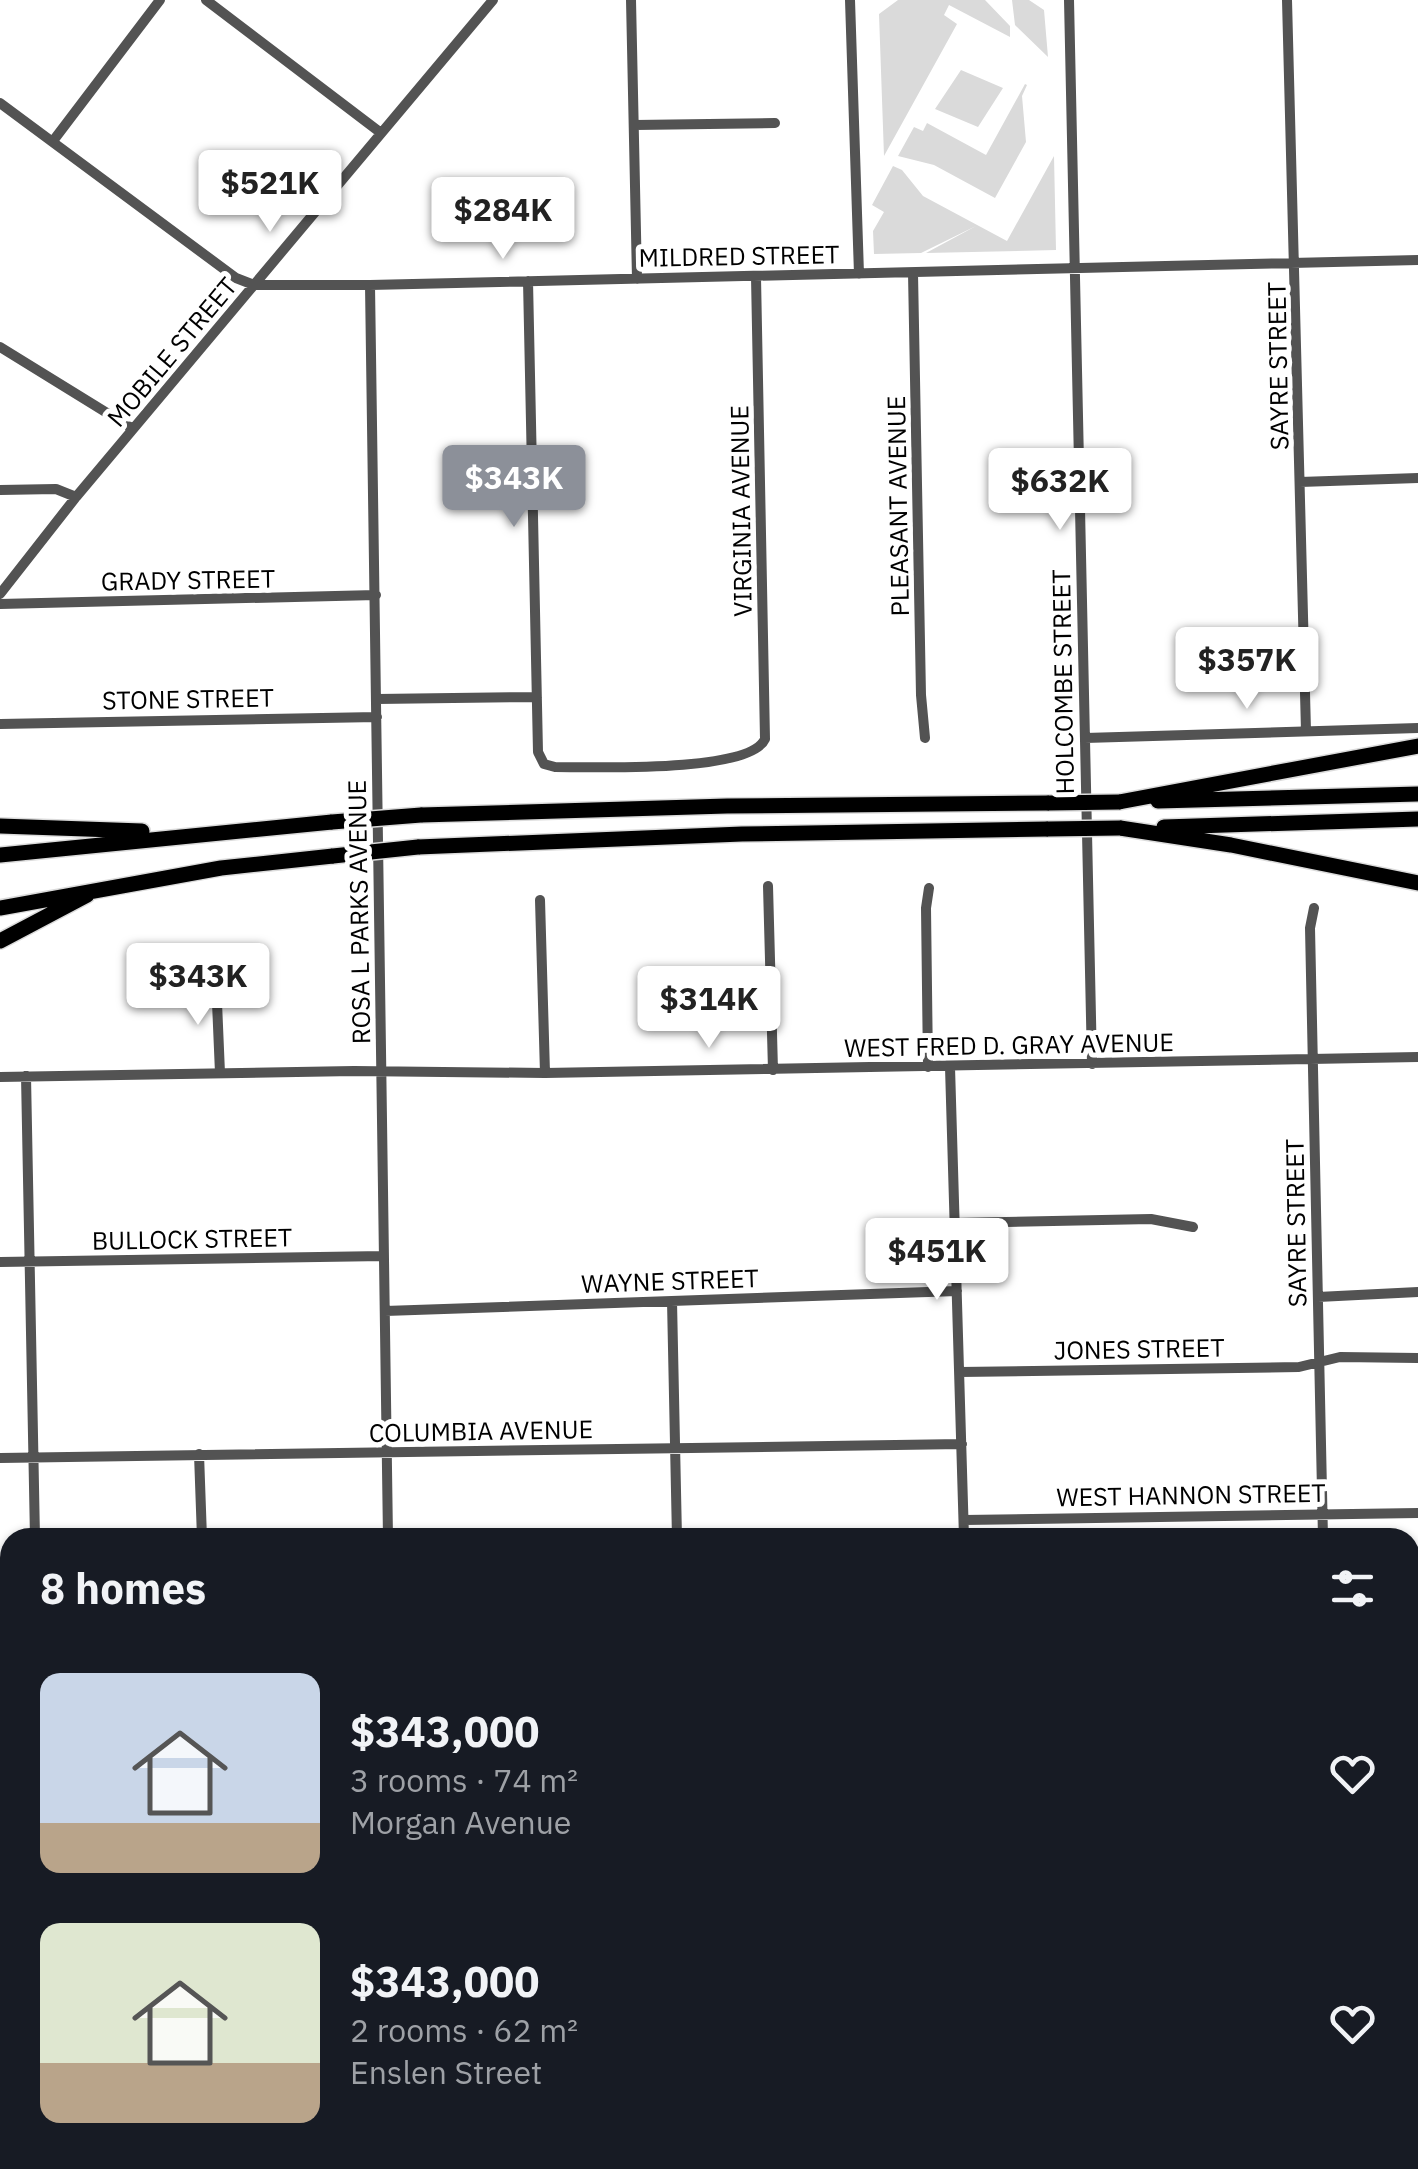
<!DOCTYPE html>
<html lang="en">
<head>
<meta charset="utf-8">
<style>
	:root { --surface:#171b24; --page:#20242c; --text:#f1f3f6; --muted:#9ea1a6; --accent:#8c9099 }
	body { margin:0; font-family:"IBM Plex Sans",sans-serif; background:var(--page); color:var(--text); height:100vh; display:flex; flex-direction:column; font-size:38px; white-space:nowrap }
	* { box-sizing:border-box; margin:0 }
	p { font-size:32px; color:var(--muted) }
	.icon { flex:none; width:55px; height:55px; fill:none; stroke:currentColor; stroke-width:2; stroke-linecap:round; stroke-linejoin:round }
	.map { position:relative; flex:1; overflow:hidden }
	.details { position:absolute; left:0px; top:1528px; width:1420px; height:642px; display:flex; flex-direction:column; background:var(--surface); border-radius:30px 30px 0 0; box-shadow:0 2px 8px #0004 }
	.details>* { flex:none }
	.price { position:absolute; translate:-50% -85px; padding:0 22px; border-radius:10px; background:#fff; color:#222; font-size:32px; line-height:65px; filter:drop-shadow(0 2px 5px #0008) }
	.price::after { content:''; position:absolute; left:50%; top:60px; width:30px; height:22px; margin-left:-15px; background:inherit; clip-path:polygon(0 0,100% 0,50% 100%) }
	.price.active { background:var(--accent); color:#fff }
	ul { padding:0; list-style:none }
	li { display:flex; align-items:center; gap:30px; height:250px; padding:0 40px }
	li span { display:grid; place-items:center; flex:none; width:280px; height:200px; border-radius:20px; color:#555 }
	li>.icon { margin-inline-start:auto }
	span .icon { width:120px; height:120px; fill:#fffc; stroke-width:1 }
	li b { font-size:42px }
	h2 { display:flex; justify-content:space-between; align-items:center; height:120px; padding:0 40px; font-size:42px }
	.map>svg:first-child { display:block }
</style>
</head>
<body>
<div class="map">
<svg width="1418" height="2169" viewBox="0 0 1418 2169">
	<rect width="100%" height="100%" fill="#fff"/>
	<path fill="#dadada" d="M898,0H985L1010,26V37L949,5L944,15L957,24L884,156L879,14Z
		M1012,0H1029L1044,10L1048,57L1015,25Z
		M961,70L1003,88L978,127L935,109Z
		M1025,84L1027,85L1022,96L1026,142L995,198L934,165L898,156L914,127L923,131L927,123L986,155Z
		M1054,156L1056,250L926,253L976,226L921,253L874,254L873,231L884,212L872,205L893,166L902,170L923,196L1007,241Z"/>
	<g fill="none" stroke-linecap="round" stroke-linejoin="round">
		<path stroke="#a1a1a1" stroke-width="2.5" d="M756,2169L762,2160"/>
		<g stroke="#dbdbdb" stroke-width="18">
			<path id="highway" d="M1158,801L1418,794
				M1119,802L1418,746
				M421,815L727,806L1049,803
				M0,826L142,831
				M1164,827L1418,819
				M1120,828L1231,845L1418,883
				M418,847L742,834L1048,829
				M0,855L332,822
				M0,908L221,868L333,856
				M0,941L87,895"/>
		</g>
		<path stroke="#535353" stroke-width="10" d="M206,0L381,133
			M631,0L637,279
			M850,0L859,274
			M1069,0L1092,1064
			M1287,0L1306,731
			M0,103L236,278L254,285H370L1418,260
			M635,125L775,123
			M53,141L160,0
			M913,273L921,695L925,738
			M528,281L538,752L544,764L555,767C593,767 750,773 765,739L756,277
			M370,285L388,1538
			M0,347L133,429
			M1300,482L1418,478
			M0,490L56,489L76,497
			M0,594L76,497L493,0
			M0,604L376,595
			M377,699L537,697
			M0,724L377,717
			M1085,738L1418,728
			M768,886L773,1070
			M540,900L545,1073
			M1314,908L1310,928L1323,1538
			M216,979L220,1073
			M928,1067L926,908L929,888
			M950,1067L964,1538
			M26,1076L35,1538
			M0,1077L354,1071L545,1073L1418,1057
			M955,1223L1151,1219L1193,1227
			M0,1262L384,1256
			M1318,1297L1418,1292
			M672,1301L677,1538
			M385,1311L957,1291
			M960,1372L1299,1367L1340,1357L1418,1358
			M199,1454L202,1538
			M0,1458L962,1444
			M964,1520L1418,1513
			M1410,1652H1418
			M0,1677H10
			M1410,1796H1418
			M0,1902H10
			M1410,1940H1418
			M0,2044H10
			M1410,2084H1418
			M400,2160V2169
			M554,2160V2169
			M980,2160V2169
			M0,2162L58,2160
			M690,2169V2160"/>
		<use href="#highway" stroke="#000" stroke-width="15"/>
		<g stroke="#dbdbdb" stroke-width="18" stroke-linecap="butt">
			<path id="highway-bridge" d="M1049,803L1119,802
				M332,822L421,815
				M1048,829L1120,828
				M333,856L418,847"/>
		</g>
		<use href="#highway-bridge" stroke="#000" stroke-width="15"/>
	</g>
	<g text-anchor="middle" stroke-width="10" stroke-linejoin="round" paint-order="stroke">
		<g font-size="25" fill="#000" stroke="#fff">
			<text transform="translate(739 256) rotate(-1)" y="9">MILDRED STREET</text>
			<text transform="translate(172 352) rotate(-50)" y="9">MOBILE STREET</text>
			<text transform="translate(1278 366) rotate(-91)" y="9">SAYRE STREET</text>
			<text transform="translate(898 506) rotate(-91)" y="9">PLEASANT AVENUE</text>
			<text transform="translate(741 511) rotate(-91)" y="9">VIRGINIA AVENUE</text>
			<text transform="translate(188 580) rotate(-1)" y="9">GRADY STREET</text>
			<text transform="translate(1063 682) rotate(-91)" y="9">HOLCOMBE STREET</text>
			<text transform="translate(188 699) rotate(-1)" y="9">STONE STREET</text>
			<text transform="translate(359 912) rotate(-91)" y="9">ROSA L PARKS AVENUE</text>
			<text transform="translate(1009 1045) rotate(-1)" y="9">WEST FRED D. GRAY AVENUE</text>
			<text transform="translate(1296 1223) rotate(-91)" y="9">SAYRE STREET</text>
			<text transform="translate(192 1239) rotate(-1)" y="9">BULLOCK STREET</text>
			<text transform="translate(670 1281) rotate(-2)" y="9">WAYNE STREET</text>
			<text transform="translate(1139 1349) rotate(-1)" y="9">JONES STREET</text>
			<text transform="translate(481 1431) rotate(-1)" y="9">COLUMBIA AVENUE</text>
			<text transform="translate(1191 1495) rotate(-1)" y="9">WEST HANNON STREET</text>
		</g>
	</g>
</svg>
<b class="price" style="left:270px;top:235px">$521K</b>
<b class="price" style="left:503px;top:262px">$284K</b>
<b class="price active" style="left:514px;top:530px">$343K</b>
<b class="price" style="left:1060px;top:533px">$632K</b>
<b class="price" style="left:1247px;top:712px">$357K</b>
<b class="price" style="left:198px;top:1028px">$343K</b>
<b class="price" style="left:709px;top:1051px">$314K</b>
<b class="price" style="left:937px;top:1303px">$451K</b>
<section class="details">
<h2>8 homes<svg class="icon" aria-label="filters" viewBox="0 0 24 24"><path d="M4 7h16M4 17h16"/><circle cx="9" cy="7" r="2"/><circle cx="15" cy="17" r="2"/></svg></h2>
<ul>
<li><span style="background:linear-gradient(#c9d6e8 75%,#b9a48a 0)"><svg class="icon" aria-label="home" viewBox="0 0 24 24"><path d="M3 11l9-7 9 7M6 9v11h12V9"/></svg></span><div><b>$343,000</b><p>3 rooms · 74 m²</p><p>Morgan Avenue</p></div><svg class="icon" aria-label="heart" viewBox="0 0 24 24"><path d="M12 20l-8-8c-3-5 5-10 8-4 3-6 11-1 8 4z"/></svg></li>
<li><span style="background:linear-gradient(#dfe7d0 70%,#b9a48a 0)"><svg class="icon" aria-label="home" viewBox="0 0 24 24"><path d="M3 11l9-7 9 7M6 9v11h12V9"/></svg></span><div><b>$343,000</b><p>2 rooms · 62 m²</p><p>Enslen Street</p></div><svg class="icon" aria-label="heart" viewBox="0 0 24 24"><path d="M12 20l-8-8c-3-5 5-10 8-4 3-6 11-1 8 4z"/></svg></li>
</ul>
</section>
</div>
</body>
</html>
